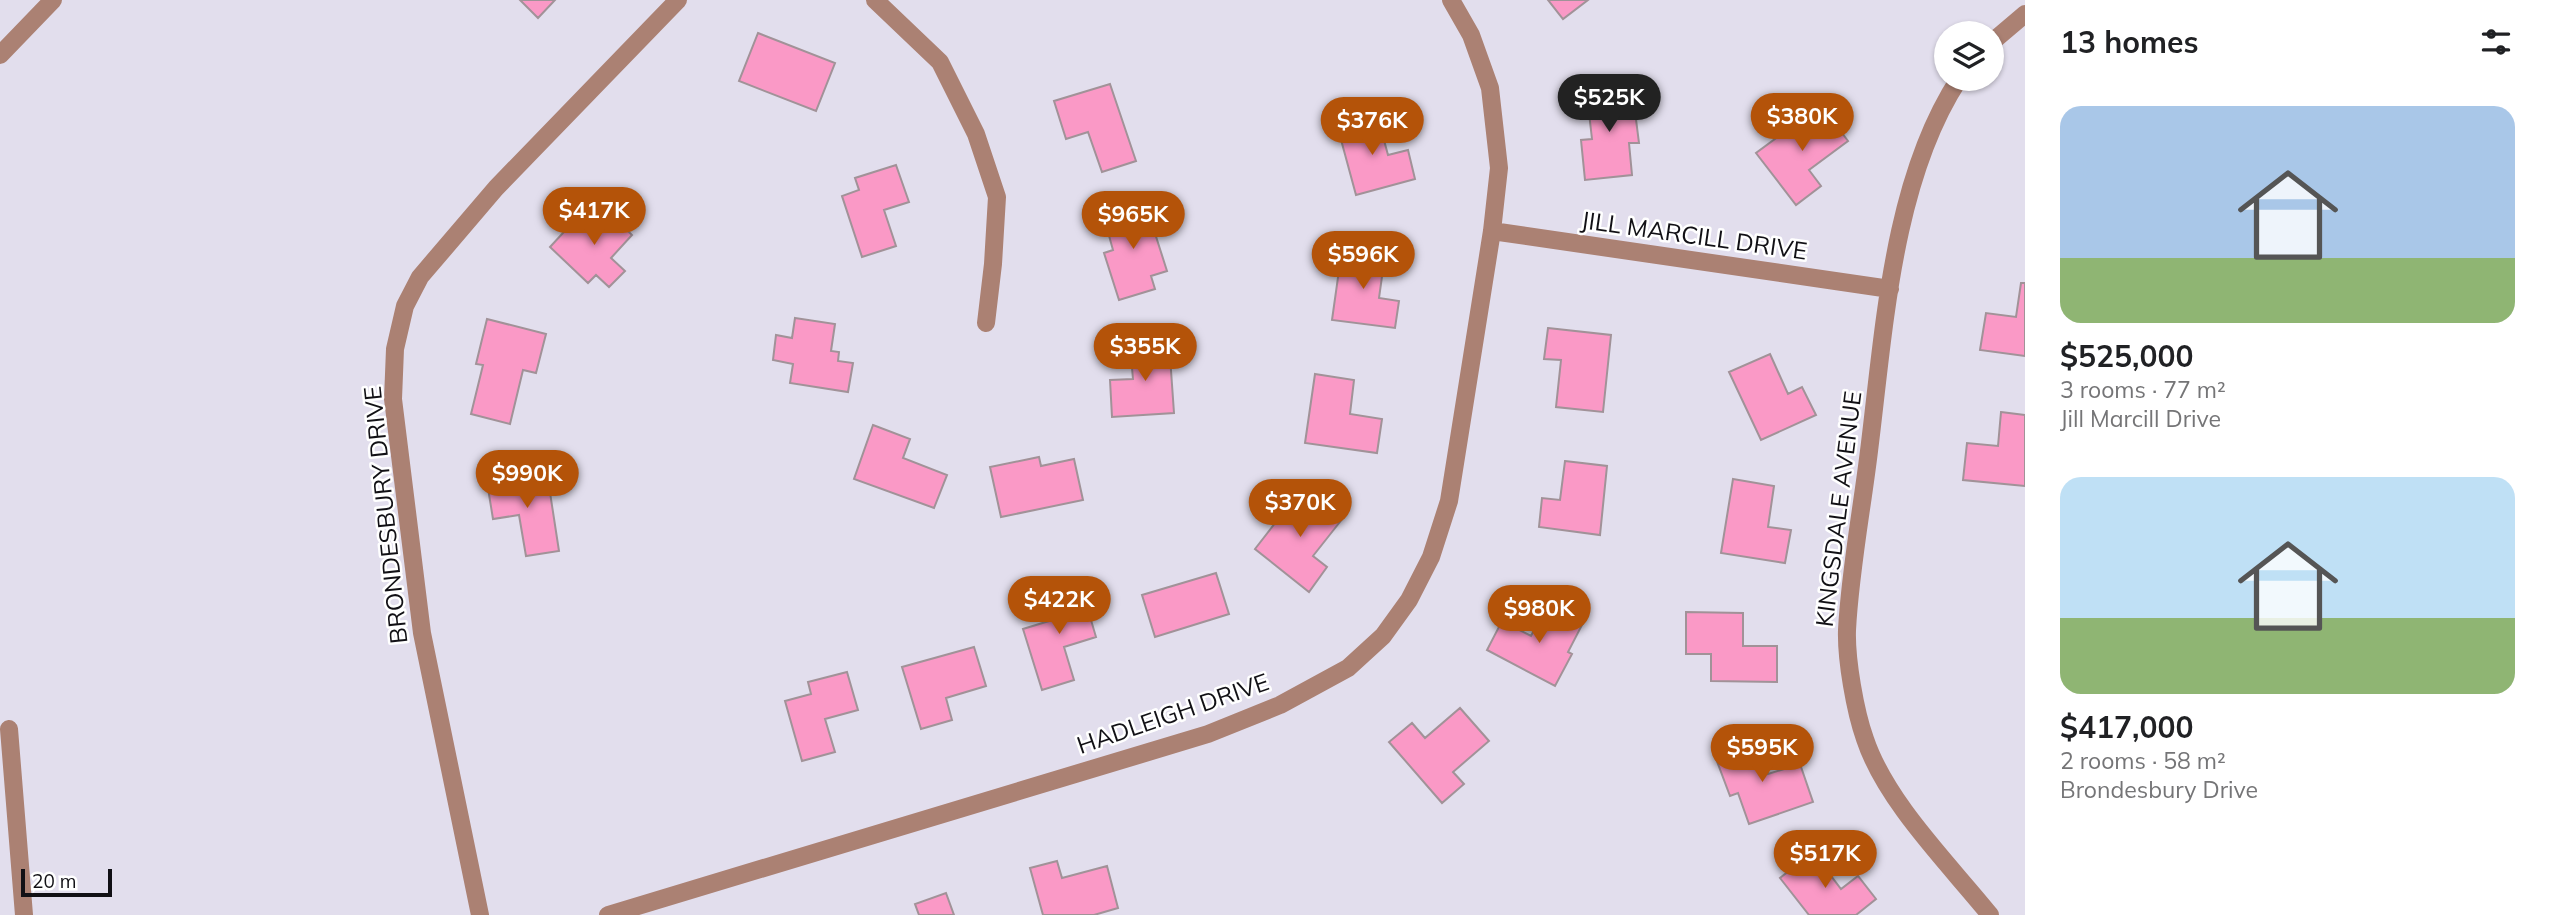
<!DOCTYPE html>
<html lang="en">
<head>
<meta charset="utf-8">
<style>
	:root { --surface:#fff; --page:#f6f6f6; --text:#202124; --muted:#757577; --accent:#b45309 }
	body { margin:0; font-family:Mulish,sans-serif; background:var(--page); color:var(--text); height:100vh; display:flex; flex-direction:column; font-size:26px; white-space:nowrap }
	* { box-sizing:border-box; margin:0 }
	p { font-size:23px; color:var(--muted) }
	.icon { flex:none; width:38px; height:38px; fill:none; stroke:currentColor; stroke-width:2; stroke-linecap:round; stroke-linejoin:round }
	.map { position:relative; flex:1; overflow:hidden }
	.side { display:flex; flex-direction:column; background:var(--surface); width:525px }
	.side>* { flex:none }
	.buttons { position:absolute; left:1934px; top:21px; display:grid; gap:14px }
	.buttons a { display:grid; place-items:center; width:70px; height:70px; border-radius:50%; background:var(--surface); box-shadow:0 2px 5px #0004; font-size:35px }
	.scale { position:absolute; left:21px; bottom:18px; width:91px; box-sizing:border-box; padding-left:7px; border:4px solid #111015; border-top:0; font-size:19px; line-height:24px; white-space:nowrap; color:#111015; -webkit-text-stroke:5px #fff; paint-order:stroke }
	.price { position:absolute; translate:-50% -60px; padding:0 16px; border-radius:24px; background:var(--accent); color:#fff; font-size:23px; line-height:46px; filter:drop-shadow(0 2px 4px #0008) }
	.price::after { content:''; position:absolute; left:50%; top:42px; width:21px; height:16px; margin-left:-10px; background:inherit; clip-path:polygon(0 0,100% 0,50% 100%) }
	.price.on { background:#222; color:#fff }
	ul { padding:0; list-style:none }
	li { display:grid; align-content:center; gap:14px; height:371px; padding:0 35px }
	li span { display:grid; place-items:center; height:217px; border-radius:21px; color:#555 }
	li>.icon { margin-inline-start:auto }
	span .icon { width:126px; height:126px; fill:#fffc; stroke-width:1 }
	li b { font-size:30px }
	h2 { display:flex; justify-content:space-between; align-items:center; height:84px; padding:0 35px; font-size:30px }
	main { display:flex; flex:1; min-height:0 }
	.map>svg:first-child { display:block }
</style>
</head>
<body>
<main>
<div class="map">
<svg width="2025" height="915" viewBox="0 0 2025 915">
	<rect width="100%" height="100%" fill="#e2deed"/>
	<path fill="#fa99c6" stroke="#a19298" stroke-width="2" d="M520,0H555L538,18Z
		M1548,0H1588L1563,19Z
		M758,33L835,63L816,111L739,81Z
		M1110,84L1136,161L1102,172L1088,132L1066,139L1054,101Z
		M1632,88L1639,143H1629L1632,175L1585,180L1581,140L1592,139L1589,113L1583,114L1580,94Z
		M1821,105L1848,141L1809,170L1821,186L1796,205L1756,153Z
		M1377,114L1388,155L1408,150L1415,179L1356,195L1337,125Z
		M896,165L909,202L884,210L896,246L862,257L842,196L859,190L855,178Z
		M1145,202L1167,271L1151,276L1155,289L1119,300L1104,253L1113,250L1103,214Z
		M602,206L632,235L611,258L625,271L609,287L596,275L588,283L550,247L575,220L582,227Z
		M1342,249L1385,255L1379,298L1399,301L1395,328L1332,320Z
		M2021,283H2025V356L1980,350L1986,313L2016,317Z
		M795,318L835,324L831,351L839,352L838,361L853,363L848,392L790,383L793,364L773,360L776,335L792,338Z
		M487,319L546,334L536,373L523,370L510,424L471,414L483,365L476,364Z
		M1548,328L1611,335L1603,412L1556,407L1561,360L1544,359Z
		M1169,342L1174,413L1112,417L1110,380L1133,379L1130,345Z
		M1770,354L1788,394L1802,387L1816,415L1761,440L1729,372Z
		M1315,374L1354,380L1350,414L1382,419L1377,453L1305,443Z
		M2001,412L2025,415V486L1963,480L1967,443L1998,446Z
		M873,425L910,439L903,458L947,475L934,508L854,479Z
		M1039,457L1041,466L1074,459L1083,500L1001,517L990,467Z
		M1565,461L1607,466L1600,535L1539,527L1542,498L1560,500Z
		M547,473L559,551L526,556L519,515L493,519L487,482Z
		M1733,479L1774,486L1768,527L1791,530L1785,563L1721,553Z
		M1303,487L1343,518L1313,556L1327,567L1309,592L1255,549Z
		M1216,573L1229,614L1155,637L1142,595Z
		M1081,586L1096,637L1064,647L1074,680L1042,690L1023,629L1049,621L1042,598Z
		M1548,604L1583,623L1568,652L1572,654L1555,686L1487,650L1502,621L1531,636Z
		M1686,612L1743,613V646H1777V682L1711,681V654H1686Z
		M974,647L986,686L946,698L952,720L921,729L902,667Z
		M847,672L858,710L825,719L835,752L802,761L785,701L811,694L808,682Z
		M1460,708L1489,741L1453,772L1464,784L1442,803L1389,742L1412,723L1425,738Z
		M1757,741L1768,774L1800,764L1813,802L1749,824L1738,793L1730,796L1715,756Z
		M1813,852L1841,889L1858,876L1876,899L1856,915H1809L1780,878Z
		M1057,861L1062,878L1107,866L1118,908L1094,915H1043L1030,868Z
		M946,893L954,915H919L915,904Z"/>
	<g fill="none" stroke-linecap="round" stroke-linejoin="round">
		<path stroke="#ab8173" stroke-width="18" d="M875,0L940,62L976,134L997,197L993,264L986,323
			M1992,42L2025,14
			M0,55L53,0
			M1959,79C1892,181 1884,332 1869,451C1862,509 1850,571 1847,630C1846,659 1855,711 1865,739C1886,802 1949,864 1990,915
			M1492,231L1890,289
			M9,729L24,915
			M480,915L422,633L393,399L395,349L405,306L420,277L496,188L678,0
			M608,915L1208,734L1280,705L1348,668L1383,636L1409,600L1431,557L1449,501L1492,231L1499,168L1490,88L1471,35L1451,0"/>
	</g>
	<g text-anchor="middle" stroke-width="5" stroke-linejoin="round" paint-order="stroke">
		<g font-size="24" fill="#111015" stroke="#fff">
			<text transform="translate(1694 236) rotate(8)" y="8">JILL MARCILL DRIVE</text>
			<text transform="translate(1839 509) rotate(-83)" y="8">KINGSDALE AVENUE</text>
			<text transform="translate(386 515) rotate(-96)" y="8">BRONDESBURY DRIVE</text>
			<text transform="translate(1173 714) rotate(-19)" y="8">HADLEIGH DRIVE</text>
		</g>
	</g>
</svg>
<div class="buttons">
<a><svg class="icon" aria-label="layers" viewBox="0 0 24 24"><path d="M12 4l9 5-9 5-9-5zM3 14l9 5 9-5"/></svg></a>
</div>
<div class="scale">20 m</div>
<b class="price on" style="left:1609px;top:134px">$525K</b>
<b class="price" style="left:1802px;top:153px">$380K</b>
<b class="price" style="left:1372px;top:157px">$376K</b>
<b class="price" style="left:594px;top:247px">$417K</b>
<b class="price" style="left:1133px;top:251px">$965K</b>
<b class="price" style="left:1363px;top:291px">$596K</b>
<b class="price" style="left:1145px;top:383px">$355K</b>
<b class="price" style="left:527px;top:510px">$990K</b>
<b class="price" style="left:1300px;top:539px">$370K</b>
<b class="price" style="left:1059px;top:636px">$422K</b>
<b class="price" style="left:1539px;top:645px">$980K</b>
<b class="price" style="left:1762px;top:784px">$595K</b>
<b class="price" style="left:1825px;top:890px">$517K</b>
</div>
<section class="side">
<h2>13 homes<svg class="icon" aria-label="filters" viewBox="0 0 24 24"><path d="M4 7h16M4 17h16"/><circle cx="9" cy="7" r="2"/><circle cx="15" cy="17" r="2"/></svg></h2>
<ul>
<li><span style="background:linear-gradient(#a9c7e8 70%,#8fb573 0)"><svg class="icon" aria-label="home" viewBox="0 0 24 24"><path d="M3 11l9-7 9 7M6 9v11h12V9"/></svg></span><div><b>$525,000</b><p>3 rooms · 77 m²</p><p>Jill Marcill Drive</p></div></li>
<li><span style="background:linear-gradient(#bfe0f5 65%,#8fb573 0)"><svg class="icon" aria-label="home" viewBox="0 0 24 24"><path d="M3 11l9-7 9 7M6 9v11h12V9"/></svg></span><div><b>$417,000</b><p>2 rooms · 58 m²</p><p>Brondesbury Drive</p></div></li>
</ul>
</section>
</main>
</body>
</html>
